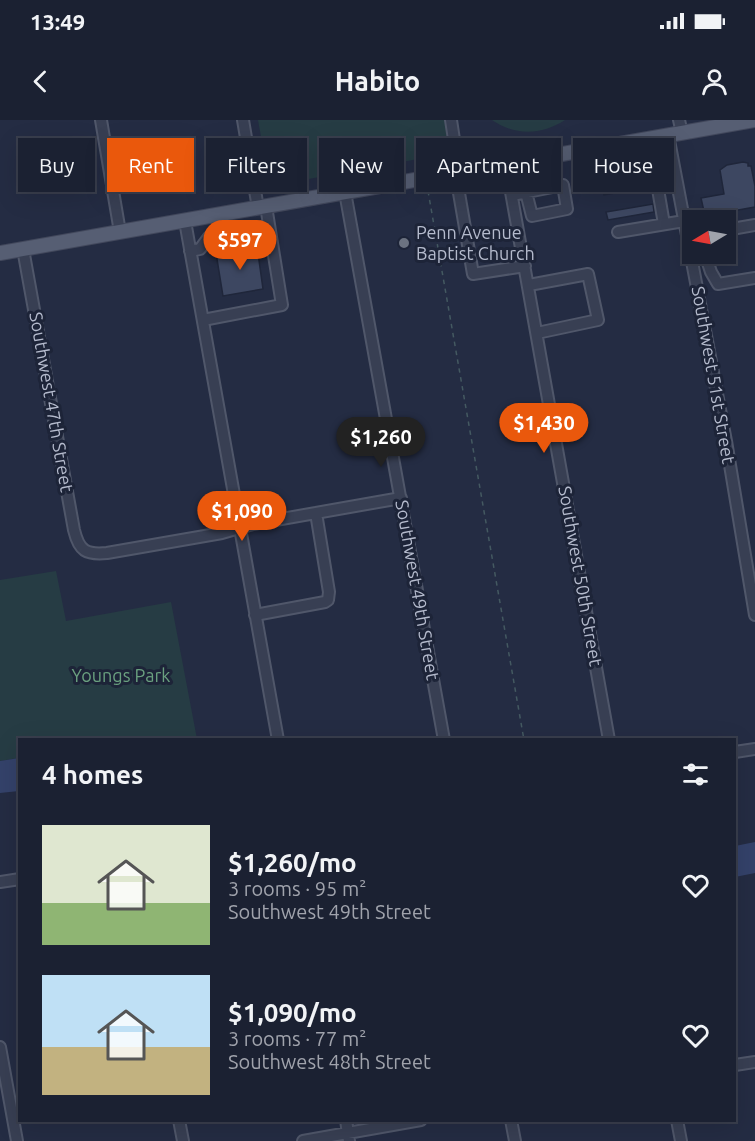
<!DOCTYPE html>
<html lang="en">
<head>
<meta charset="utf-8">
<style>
	:root { --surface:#1b2132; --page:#24293a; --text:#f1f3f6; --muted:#a0a3ac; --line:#393e4d; --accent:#ea580c }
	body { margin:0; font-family:Ubuntu,sans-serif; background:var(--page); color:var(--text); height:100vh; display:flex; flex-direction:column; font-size:22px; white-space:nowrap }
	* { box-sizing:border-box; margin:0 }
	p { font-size:20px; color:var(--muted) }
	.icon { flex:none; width:33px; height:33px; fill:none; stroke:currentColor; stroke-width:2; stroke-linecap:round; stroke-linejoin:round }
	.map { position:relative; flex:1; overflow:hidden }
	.sheet { position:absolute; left:18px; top:618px; width:718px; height:384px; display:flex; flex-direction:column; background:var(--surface); border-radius:0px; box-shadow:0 6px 24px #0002,0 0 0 2px var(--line) }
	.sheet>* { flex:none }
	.guide { position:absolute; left:18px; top:18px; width:720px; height:54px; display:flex; gap:12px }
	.needle { width:39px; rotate:260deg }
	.tools { position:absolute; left:682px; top:90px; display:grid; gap:12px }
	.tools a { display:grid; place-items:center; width:54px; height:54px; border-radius:0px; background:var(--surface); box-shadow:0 6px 24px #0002,0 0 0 2px var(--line); font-size:30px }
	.price { position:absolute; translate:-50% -51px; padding:0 14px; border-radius:21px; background:var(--accent); color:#fff; font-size:20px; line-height:39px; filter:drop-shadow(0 2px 3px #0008) }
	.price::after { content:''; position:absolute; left:50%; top:36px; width:18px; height:14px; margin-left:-9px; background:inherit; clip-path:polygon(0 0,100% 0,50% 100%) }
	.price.on { background:#222; color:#fff }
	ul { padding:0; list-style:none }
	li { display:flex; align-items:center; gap:18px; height:150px; padding:0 24px }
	li span { display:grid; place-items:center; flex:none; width:168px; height:120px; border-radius:0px; color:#555 }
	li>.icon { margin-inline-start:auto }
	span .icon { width:72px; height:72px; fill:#fffc; stroke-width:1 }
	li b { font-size:26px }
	h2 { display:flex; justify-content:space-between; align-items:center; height:72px; padding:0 24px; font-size:26px }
	.pill { padding:0 21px; border-radius:0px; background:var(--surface); box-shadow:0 6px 24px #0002,0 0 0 2px var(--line); font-size:21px; line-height:54px }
	.pill.on { background:var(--accent); color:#fff }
	.status { display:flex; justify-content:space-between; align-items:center; height:42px; padding:0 30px; background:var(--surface); direction:ltr }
	.status svg { height:16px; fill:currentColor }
	header { display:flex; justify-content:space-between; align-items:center; height:78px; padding:0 24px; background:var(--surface); font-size:27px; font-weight:600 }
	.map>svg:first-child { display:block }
</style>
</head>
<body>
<div class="status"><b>13:49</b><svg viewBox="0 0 49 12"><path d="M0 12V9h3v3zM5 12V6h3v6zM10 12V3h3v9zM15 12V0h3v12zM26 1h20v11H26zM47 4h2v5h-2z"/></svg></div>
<header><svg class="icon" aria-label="back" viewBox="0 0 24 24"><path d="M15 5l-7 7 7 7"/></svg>Habito<svg class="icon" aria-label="person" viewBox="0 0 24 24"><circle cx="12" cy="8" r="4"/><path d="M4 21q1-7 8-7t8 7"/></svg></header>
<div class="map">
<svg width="755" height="1021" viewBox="0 0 755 1021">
	<rect width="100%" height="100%" fill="#242c43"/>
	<path fill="#263c44" d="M258,0H446L451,33L270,66Z
		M492,0H565C542,15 515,16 492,0Z
		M56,451L66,501L171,482L197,619L20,620L19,638L0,641V460Z"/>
	<path fill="#34426a" d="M19,638V671L0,673V641Z
		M755,722V753L735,757V726Z"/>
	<path fill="#3d4761" stroke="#1f263a" stroke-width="1.5" d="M743,42L748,43V46H751L755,66V87L705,96L701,78L724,74L720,50L727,45Z
		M648,55L650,67L604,75L601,63Z
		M653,84L654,92L608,100L606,92Z
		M257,126L263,169L223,176L216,133Z"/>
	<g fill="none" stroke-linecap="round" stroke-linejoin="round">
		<g stroke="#50576a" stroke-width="14">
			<path id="minor" d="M101,0L120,112
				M243,0L258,88
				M451,0L459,52V73L473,154L525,146
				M679,0L682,13
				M668,15L726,321L755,495
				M630,22L634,50
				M610,26L616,53L654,46L664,104
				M506,44L609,620
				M345,72L444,620
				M512,75L563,65L567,89L532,96L526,72
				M185,101L278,620
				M726,110L755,105
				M618,112L684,101
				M23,129L74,410C79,431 86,435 107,433L222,413L253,404L401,378
				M190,131L200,129L209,117L269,106
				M705,134L711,152L718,164L755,158
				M529,165L588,154L598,200L537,213
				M203,200L282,185L266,86
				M255,495L325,482L328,480L329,472L316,393
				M735,632L755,629
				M0,762L20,759
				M0,927L17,1021
				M735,945L755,942
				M179,1000L183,1021
				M346,1000L349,1021
				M511,1000L515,1021
				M677,1000L681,1021
				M303,1021L421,1000"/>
		</g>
		<g stroke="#42485c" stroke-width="16">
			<path id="major" d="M0,133L755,0"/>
		</g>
		<path stroke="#445961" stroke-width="1.5" stroke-dasharray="4.5 4.5" stroke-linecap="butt" d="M428,71L524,620"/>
		<use href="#minor" stroke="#383f53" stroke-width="10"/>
		<use href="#major" stroke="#565e73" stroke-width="14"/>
	</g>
	<circle fill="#6b7280" stroke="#1d2438" stroke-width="2" cx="404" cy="123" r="6"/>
	<g text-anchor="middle" stroke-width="6" stroke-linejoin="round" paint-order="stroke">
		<g font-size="18" fill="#b5bbcd" stroke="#1d2438" text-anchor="start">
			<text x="416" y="119">Penn Avenue<tspan x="416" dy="21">Baptist Church</tspan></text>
		</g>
		<g font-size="18" fill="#b5bbcd" stroke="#1d2438">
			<text transform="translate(713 255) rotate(80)" y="6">Southwest 51st Street</text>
			<text transform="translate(51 282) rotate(80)" y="6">Southwest 47th Street</text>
			<text transform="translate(580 456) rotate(80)" y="6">Southwest 50th Street</text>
			<text transform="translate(417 470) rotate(80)" y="6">Southwest 49th Street</text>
		</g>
		<g font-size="18" fill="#6aa07f" stroke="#1d2438">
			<text x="121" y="562">Youngs Park</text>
		</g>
	</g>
</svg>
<div class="tools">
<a><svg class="needle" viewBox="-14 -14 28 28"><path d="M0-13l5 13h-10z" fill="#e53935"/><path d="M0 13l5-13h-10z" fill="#a0a3ac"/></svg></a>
</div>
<b class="price" style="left:240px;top:151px">$597</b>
<b class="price" style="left:544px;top:334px">$1,430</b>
<b class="price on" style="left:381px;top:348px">$1,260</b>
<b class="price" style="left:242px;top:422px">$1,090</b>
<div class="guide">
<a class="pill">Buy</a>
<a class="pill on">Rent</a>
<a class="pill">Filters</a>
<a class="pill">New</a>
<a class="pill">Apartment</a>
<a class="pill">House</a>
</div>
<section class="sheet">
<h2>4 homes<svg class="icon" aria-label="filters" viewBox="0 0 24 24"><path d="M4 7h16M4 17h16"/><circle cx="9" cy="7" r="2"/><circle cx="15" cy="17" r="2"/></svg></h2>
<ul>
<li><span style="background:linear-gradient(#dfe7d0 65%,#8fb573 0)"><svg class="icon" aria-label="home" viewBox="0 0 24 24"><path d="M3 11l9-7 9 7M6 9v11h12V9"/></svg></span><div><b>$1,260/mo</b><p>3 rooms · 95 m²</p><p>Southwest 49th Street</p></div><svg class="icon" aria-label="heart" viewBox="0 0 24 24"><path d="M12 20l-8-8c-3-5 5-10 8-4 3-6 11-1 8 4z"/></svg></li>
<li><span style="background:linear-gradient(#bfe0f5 60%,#c2b280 0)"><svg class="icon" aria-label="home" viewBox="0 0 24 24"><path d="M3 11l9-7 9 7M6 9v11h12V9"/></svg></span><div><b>$1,090/mo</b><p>3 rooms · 77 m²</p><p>Southwest 48th Street</p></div><svg class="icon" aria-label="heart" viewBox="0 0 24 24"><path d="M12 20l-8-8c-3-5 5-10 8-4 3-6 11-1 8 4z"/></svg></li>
</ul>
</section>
</div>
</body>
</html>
